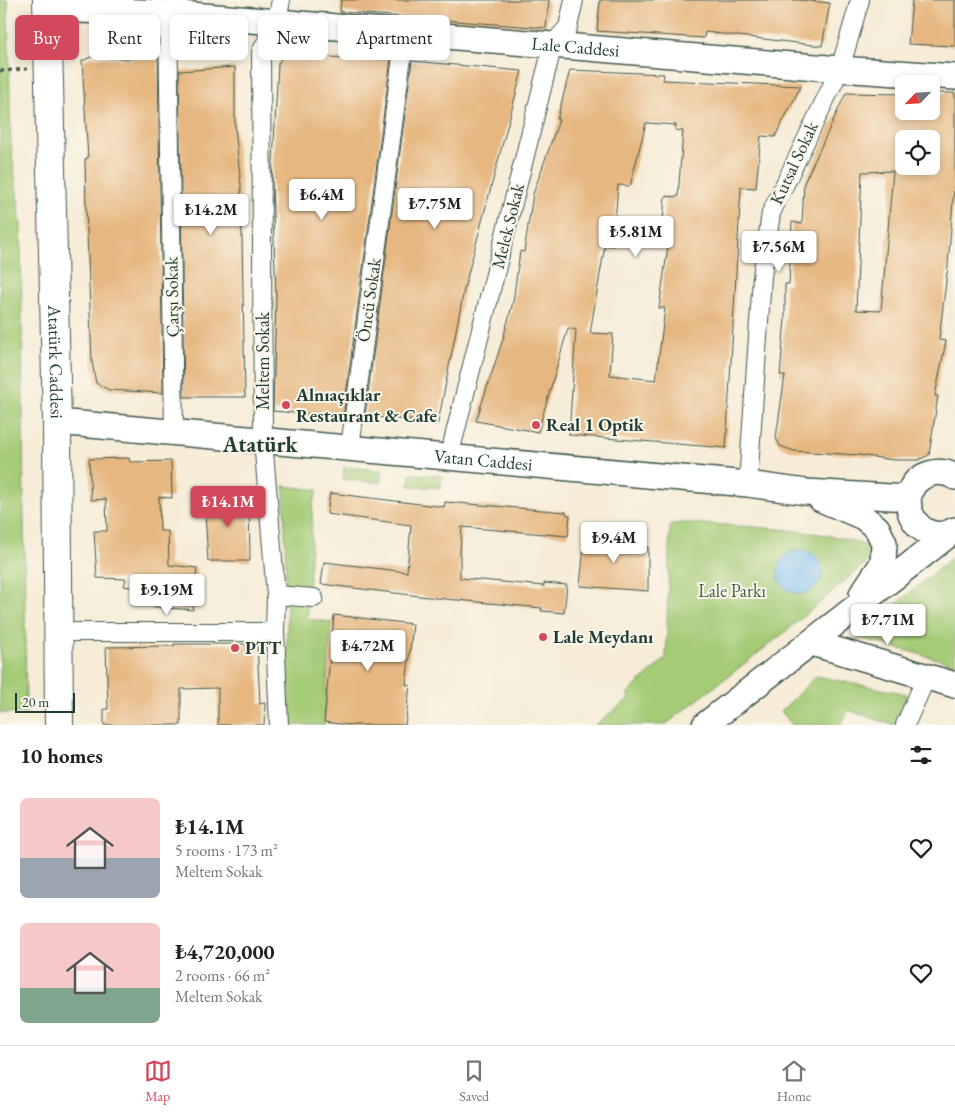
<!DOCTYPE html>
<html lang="en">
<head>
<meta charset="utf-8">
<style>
	:root { --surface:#fff; --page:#f2f2f2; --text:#202124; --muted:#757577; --line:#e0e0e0; --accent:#d1495b }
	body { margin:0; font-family:"EB Garamond",serif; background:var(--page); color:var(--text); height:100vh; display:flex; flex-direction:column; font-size:19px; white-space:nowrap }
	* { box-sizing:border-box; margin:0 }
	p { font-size:16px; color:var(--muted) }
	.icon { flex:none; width:28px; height:28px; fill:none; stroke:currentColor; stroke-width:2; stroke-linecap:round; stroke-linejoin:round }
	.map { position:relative; height:725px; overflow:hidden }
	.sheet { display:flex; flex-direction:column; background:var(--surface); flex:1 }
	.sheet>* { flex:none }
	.top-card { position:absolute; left:15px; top:15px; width:500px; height:45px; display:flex; gap:10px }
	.needle { width:32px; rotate:245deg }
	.fabs { position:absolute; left:895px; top:75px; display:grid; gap:10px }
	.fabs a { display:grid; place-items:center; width:45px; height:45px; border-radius:8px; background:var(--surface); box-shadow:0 2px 8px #0003; font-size:25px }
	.scale { position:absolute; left:15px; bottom:12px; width:60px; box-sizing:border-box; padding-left:5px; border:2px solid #1f3d34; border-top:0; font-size:14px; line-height:18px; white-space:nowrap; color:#1f3d34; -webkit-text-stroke:4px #fbf7ec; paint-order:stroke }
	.price { position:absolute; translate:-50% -42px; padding:0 11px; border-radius:5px; background:#fff; color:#222; font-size:16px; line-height:32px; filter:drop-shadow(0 1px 2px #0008) }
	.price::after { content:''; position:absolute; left:50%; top:30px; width:15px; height:11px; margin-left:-8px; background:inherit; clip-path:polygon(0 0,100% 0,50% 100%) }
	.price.selected { background:var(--accent); color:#fff }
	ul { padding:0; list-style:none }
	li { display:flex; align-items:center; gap:15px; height:125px; padding:0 20px }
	li span { display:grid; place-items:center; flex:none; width:140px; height:100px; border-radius:8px; color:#555 }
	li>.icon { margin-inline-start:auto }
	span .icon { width:60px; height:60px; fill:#fffc; stroke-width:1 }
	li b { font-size:21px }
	h2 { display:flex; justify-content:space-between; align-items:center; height:60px; padding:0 20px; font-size:21px }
	.tag { padding:0 18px; border-radius:8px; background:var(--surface); box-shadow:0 2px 8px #0003; font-size:18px; line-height:45px }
	.tag.selected { background:var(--accent); color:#fff }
	.tabs { display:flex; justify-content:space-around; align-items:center; height:70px; border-top:1px solid var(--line); background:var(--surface); font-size:14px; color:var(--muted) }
	.tabs a { display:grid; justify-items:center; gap:2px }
	.tabs .selected { color:var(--accent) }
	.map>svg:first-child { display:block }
</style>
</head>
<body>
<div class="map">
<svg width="955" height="725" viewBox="0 0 955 725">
	<rect width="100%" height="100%" fill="#fbf7ec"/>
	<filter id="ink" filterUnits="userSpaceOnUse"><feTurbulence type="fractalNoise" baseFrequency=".02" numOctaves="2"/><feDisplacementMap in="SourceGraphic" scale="10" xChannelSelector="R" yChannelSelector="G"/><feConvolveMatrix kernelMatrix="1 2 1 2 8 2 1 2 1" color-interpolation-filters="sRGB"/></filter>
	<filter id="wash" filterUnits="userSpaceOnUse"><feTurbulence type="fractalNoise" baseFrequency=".0096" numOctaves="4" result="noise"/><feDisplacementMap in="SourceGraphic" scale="20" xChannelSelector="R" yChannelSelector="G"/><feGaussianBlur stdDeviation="1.12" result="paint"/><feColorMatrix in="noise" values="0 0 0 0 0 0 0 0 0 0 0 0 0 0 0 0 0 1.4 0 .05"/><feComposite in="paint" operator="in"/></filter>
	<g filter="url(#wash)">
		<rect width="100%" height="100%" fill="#f6ecd7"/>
		<path fill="#a4cb76" stroke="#628455" d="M0,0H8L11,144L21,225L26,713H0Z
			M344,467L382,470L381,483L343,479Z
			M410,474L442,475L441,488L409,486Z
			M284,486L318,490L313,503L307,619L331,622L324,725H289Z
			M683,523C722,525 842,529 871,549L868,561L784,633L665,725H595L630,698L627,694L666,658L670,524Z
			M955,555V664L857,637Z
			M816,676L907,694L894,725L848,710L841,725H792L781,711Z"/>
		<path fill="#7abbef" stroke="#4c7c92" d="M778 572a22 22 0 1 1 44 0a22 22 0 1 1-44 0Z"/>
		<g id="blocks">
			<path fill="#e6b780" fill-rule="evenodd" d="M341,0H549L546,28L340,12Z
				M600,0H799L830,3L822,46L705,32L704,38L597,31Z
				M912,0H955V46L908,44Z
				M158,56L163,393L109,390L96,383L92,362L86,207L85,159L88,158L82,61L91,57L127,59Z
				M292,56L391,59L343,417L273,411L276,298L272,182L278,64L282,57Z
				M412,61L522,71L465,285L438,423L365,416Z
				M235,67V127L241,186L245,397H184L179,71Z
				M570,70L664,74L663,80L801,86L775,137L761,136L756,188L741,187L726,448L569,435L576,330L568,328L538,432L476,421L503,339L513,302L520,251L524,252L533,194L559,120H557ZM646,123L676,125L675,130L683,131L678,197L665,196L661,246H668L659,308H665L656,380L610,375L613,334L590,333L605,245L613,246L618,185L630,186Z
				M846,93L904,94V111H931V93H955V176L948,265L939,340L946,341L935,396H938L929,455L918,460H894L859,455L794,451L780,446L776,438L785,375H780L785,319V284H789L792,222L802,224L804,183ZM904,139H931V166H904ZM893,171L881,311L856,310L862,172Z
				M129,458L130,462L171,461L172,498L159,497L160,531H168L169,565L197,568L193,610L132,605L136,588L124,586L126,579L97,578L94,531H107L106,499L91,500L89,459Z
				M330,493L444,507L445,502L566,512L567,515H570L568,536L462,527L460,551V578L544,586V583L567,585L564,613L541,611L542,608L436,598L321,584L324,562L407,572L411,525L327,514Z
				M249,494L250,561H208L204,496Z
				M585,535L626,538V543L648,547V591L580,586Z
				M334,615L413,624L406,685H410L405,725H349L324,722Z
				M174,644H257L260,704L265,703L264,725H218V688L181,689V725H104V709H108L106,647L174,646Z"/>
		</g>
	</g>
	<g filter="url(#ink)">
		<use href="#blocks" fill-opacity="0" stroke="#3f574c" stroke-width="1"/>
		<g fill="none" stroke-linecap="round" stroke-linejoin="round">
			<g stroke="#3f574c" stroke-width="20">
				<path id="street" d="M168,13L174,432
					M350,447L405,34
					M449,457L553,44L568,27L574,0
					M748,484L762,277L771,213L840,69L860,0
					M276,595L314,598
					M60,632H275
					M279,725L275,632L276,595L263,440L261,52L277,21L281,0
					M905,725L926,678"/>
			</g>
			<g stroke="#3f574c" stroke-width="28">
				<g id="secondary">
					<path id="s1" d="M47,9L168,13L840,69L955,77"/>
					<path id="s2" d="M57,422L748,484L806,492L908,498"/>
					<path d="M955,477C947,472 938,471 929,474C887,488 916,552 955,530"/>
					<path d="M821,499L863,517L877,528L884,543L883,563L862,594"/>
					<path d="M812,643L955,685"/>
					<path d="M705,725L952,532"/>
				</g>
			</g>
			<g stroke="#3f574c" stroke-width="30">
				<g id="primary">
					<path id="s3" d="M47,0L57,422L59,725"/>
				</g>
			</g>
			<path stroke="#3f574c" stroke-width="3" stroke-dasharray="4 4" stroke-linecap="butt" d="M0,71L27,69"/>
			<use href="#street" stroke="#fff" stroke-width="18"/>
			<use href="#secondary" stroke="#fff" stroke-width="25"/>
			<use href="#primary" stroke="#fff" stroke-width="28"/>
		</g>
	</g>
	<g fill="#d1495b" stroke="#fbf7ec" stroke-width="2">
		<circle cx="286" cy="405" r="5"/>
		<circle cx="536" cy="425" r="5"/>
		<circle cx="543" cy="637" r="5"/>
		<circle cx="235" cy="648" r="5"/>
	</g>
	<g text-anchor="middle" stroke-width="4" stroke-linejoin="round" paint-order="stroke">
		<g font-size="18" fill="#1f3d34" stroke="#fbf7ec">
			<text dy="6" stroke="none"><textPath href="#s1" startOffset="530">Lale Caddesi</textPath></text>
			<text transform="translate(794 163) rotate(-65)" y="6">Kutsal Sokak</text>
			<text transform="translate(508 226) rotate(-76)" y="6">Melek Sokak</text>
			<text transform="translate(172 297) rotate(-91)" y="6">Çarşı Sokak</text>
			<text transform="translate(369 300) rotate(-82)" y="6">Öncü Sokak</text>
			<text transform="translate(263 361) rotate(-90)" y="6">Meltem Sokak</text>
			<text dy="6" stroke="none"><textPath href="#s3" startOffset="362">Atatürk Caddesi</textPath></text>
			<text dy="6" stroke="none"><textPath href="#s2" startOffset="428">Vatan Caddesi</textPath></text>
		</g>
		<g font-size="18" font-weight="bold" fill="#1f3d34" stroke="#fbf7ec" text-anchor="start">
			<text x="296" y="401">Alnıaçıklar<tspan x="296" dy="21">Restaurant &amp; Cafe</tspan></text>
			<text x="546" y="431">Real 1 Optik</text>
			<text x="553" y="643">Lale Meydanı</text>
			<text x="245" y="654">PTT</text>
		</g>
		<g font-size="18" fill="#406044" stroke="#fbf7ec">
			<text x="732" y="597">Lale Parkı</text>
		</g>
		<g font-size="22" font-weight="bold" fill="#1f3d34" stroke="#fbf7ec">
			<text x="260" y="452">Atatürk</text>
		</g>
	</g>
</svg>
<div class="fabs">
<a><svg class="needle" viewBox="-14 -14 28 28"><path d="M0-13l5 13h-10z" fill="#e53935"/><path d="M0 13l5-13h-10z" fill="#757577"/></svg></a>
<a><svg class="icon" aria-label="locate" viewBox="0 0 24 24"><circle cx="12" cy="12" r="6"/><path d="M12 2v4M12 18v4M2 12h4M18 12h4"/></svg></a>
</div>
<div class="scale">20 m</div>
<b class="price" style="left:322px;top:221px">₺6.4M</b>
<b class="price" style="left:435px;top:230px">₺7.75M</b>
<b class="price" style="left:211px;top:236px">₺14.2M</b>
<b class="price" style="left:636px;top:258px">₺5.81M</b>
<b class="price" style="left:779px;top:273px">₺7.56M</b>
<b class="price selected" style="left:228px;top:528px">₺14.1M</b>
<b class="price" style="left:614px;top:564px">₺9.4M</b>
<b class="price" style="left:167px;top:616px">₺9.19M</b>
<b class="price" style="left:888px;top:646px">₺7.71M</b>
<b class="price" style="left:368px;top:672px">₺4.72M</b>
<div class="top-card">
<a class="tag selected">Buy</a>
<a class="tag">Rent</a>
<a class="tag">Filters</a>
<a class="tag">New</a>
<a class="tag">Apartment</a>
</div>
</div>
<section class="sheet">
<h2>10 homes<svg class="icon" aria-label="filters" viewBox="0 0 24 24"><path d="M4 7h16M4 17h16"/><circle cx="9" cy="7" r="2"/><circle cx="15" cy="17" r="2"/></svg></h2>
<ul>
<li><span style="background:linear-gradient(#f6c9c9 60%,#9aa5b1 0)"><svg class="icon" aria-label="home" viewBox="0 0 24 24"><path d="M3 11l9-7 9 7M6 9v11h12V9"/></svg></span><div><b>₺14.1M</b><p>5 rooms · 173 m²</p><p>Meltem Sokak</p></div><svg class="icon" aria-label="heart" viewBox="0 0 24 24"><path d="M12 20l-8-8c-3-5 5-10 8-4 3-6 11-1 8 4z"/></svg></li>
<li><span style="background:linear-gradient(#f6c9c9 65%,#7fa58c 0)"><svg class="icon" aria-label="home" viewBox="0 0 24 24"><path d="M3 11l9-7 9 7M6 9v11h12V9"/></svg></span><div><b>₺4,720,000</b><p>2 rooms · 66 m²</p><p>Meltem Sokak</p></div><svg class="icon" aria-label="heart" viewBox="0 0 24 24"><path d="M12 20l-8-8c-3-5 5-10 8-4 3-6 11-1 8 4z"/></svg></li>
</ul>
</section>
<nav class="tabs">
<a class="selected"><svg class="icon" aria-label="map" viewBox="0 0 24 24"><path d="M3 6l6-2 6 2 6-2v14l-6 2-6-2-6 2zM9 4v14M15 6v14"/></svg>Map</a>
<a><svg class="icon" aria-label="saved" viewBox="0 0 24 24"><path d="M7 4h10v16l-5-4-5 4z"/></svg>Saved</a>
<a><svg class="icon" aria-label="home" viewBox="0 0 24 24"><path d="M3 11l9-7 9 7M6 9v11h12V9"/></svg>Home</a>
</nav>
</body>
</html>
